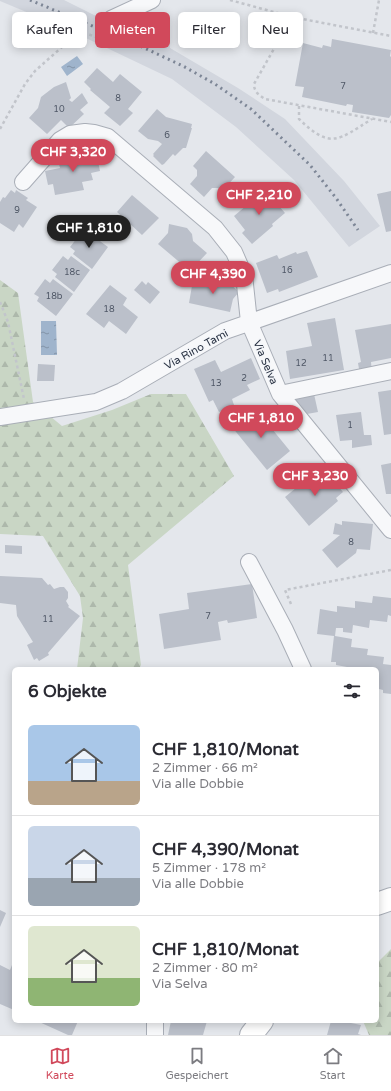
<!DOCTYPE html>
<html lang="de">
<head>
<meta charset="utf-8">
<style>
	:root { --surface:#fff; --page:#f2f2f3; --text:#2b2b33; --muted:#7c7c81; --line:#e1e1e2; --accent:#d1495b }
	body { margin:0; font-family:"Varela Round",sans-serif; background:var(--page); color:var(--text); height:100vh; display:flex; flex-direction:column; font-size:15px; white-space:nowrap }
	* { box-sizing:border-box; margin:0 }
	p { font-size:13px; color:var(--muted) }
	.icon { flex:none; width:22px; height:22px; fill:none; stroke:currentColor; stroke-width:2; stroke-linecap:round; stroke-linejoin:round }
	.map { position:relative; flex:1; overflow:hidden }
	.panel { position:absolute; left:12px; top:667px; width:367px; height:356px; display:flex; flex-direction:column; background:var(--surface); border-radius:6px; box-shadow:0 2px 10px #0003 }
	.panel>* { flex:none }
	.hud { position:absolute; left:12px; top:12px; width:367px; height:36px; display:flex; gap:8px }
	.price { position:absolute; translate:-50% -34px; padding:0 9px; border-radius:14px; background:var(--accent); color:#fff; font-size:13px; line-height:26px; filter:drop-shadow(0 1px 2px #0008) }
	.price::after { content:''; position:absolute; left:50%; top:24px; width:12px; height:9px; margin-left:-6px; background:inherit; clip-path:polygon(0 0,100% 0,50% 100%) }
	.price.active { background:#222; color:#fff }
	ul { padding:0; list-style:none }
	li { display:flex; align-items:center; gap:12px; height:100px; padding:0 16px }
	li+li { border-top:1px solid var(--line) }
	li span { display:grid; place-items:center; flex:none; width:112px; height:80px; border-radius:6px; color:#555 }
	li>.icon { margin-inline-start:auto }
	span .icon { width:48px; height:48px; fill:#fffc; stroke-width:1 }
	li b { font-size:17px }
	h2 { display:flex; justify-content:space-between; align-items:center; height:48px; padding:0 16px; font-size:17px }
	.tag { padding:0 14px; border-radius:6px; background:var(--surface); box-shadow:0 2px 10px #0003; font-size:14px; line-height:36px }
	.tag.active { background:var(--accent); color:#fff }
	.menu { display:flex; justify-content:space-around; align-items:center; height:56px; border-top:1px solid var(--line); background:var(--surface); font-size:11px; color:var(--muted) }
	.menu a { display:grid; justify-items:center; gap:2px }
	.menu .active { color:var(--accent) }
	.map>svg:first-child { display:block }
</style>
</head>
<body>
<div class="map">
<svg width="391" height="1035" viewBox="0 0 391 1035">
	<defs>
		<pattern id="forest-firs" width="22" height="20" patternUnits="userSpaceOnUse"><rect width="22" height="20" fill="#c9d6c5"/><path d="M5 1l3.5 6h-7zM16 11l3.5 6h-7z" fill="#adb8ab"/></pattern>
		<pattern id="water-ripples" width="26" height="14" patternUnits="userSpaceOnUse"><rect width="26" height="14" fill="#9fb4cc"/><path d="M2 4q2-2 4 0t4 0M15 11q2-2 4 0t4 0" fill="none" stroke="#8293a7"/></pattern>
	</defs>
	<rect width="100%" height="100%" fill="#e4e7ec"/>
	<path fill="#d2d6de" d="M0,0H64L102,19L119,22L170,42V48L238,88L285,119L344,181L380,226L349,247L294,180L236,127L172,79L67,29L0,1Z"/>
	<path fill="url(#forest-firs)" d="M0,280L18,293L33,402L62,426L112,410L151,394H186L234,476L128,565L141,665L139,669H77L83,618L80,596L43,536L0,534Z
		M391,949V1035H369L363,1021H377V963Z"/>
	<path fill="url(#water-ripples)" d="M77,56L83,64L67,76L61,67Z
		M41,321H56L57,355H41Z"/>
	<path fill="#bbc0ca" d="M332,39L391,50L390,56L391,57V115L389,118L352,112L353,105L347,104L346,106L302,97L304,87L295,86L303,43L322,48L323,45L331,47Z
		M97,68L113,82L120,74L142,92L128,109L133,113L120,126L104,113L110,107L90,90L91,89L84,82Z
		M66,82L71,98L69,100L72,102L82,93L88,103L80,110L84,114L69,128L61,120L47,134L29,118L38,108L41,97L54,87Z
		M157,109L166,117L192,124L191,128H192L186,148H183L175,156L173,154L164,164L162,165L153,156L154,155L153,154L162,144L158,141L148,139L138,131Z
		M206,151L235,177L222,191L218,188H212L204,197L190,184L197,176V170L193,166Z
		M96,152L100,171L91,173L93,180L82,182L84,190L55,195L53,184L48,185L45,171L60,168L58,160Z
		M11,190L15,193L16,190L28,198L26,200L37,207L23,228L19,224L14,232L0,223V202L3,197L5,198Z
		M265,190L285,213L272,224L273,226L252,244L242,233L245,230L234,216Z
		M391,191V231L386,232L377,194Z
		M132,195L159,218L142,235L117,212Z
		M169,224L187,228L192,234L193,241L207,253L190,271L158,244L168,233Z
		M81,233L86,237L89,233L108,247L92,269L73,254L75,251L70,247Z
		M307,251L318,277L279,292L278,289L267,293L256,263L277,255L279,259L296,252L297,254Z
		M63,256L68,260L71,256L90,270L74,292L55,277L57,274L52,270Z
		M45,279L50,283L53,279L73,294L56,316L37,301L39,297L34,294Z
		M193,280L210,283L224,280L228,282L239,292L233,299L230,312L189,303Z
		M142,281L146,285L148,282L160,292L150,304L134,290Z
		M110,285L127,298L123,305L138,317L126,334L109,321L104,328L86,314Z
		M335,318L344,370L290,379L286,351L312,346L307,323Z
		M391,324V358L371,362L372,373L360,375L358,363L361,362L355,330Z
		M251,358L260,379L247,385L250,390L232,399L234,405L219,412L213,400L209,402L194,369L215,360L221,372Z
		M38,364L55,365L54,381H37Z
		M391,390V434L384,435L378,392Z
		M314,394L318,412L307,414L294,398Z
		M255,408L290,451L267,470L232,427Z
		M361,412L364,435H371L372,445L352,448V440L340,441L336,415Z
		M391,463V494H386L381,465Z
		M324,470L343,492L336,498L338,501L309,526L285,497L313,474L315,477Z
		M342,521L373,524L370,550L357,549L356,553L337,568L322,550L340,535L333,534L335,523L342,525Z
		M5,545L22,546V554L5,553Z
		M0,576L42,578L48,585L50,584L54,589L60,587H64L68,592V598L66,601L69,606L68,607L80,616L48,653L49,655L39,661L37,658L34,660L27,645L33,642L17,616L16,605L0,603Z
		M252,584L257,618L228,623L227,620L218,622L221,640L164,649L159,614L189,609L187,593Z
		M373,596L391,598V616L388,615L387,622L370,620L369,628L353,625L352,633L343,632V628H336L335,636L352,639L351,647L368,649L367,655L384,657L383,664L391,665V694L383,693V690L379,689V686H377V669H347V667L336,665V662H331L334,636L317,634L320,609L337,612V606L355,608V601L372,603Z
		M0,910L6,913L0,927Z
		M0,965L10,970L12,965L14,966V1010L0,1004Z
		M37,1021H78L72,1035H68Z
		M171,1021H207L203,1035H168Z
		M331,1021H351V1023L361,1025L358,1034L361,1035H327Z"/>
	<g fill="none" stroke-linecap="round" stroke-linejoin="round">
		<g stroke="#a9aeb7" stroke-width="18">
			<path id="street" d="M111,19L152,0
				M23,182L60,140L70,134L85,132L94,133L108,137L215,228L234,252L244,275L249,322L280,394L391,530
				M280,394L391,371
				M0,417L96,402L122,391L225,331L391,273
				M249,562L285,630L303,669
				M155,1021V1035"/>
		</g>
		<g stroke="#a9aeb7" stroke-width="24">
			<path id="secondary" d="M377,904L391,899
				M251,1035L262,1021"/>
		</g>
		<path stroke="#c2c5cb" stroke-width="2.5" stroke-dasharray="3 3" stroke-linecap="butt" d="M230,0L292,17L254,84C254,92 259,95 265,99L391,122
			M292,17L391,36
			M130,28L147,35
			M373,33L379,0
			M299,106V119C331,150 338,140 372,119
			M0,129L25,84L35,71L80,31L114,44L116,40
			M0,302L8,322L24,399
			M291,604L285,590L391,570"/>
		<use href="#street" stroke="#f7f8fa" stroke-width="16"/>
		<use href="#secondary" stroke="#fff" stroke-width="22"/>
		<path stroke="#7d8696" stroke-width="3" stroke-dasharray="2 4" stroke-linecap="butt" d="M30,0L140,46L183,66L215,84L251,109L310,165L336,198L358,230"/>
	</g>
	<g text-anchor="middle" stroke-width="3" stroke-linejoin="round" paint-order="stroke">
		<g font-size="9" fill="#4f5766">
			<text x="343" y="89">7</text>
			<text x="118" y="101">8</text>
			<text x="59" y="112">10</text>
			<text x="167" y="138">6</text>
			<text x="17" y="213">9</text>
			<text x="287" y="273">16</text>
			<text x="72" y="275">18c</text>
			<text x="54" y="299">18b</text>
			<text x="109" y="312">18</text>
			<text x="328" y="361">11</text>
			<text x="301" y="366">12</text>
			<text x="244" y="381">2</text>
			<text x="216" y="386">13</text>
			<text x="350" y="428">1</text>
			<text x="351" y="545">8</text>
			<text x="208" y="619">7</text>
			<text x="48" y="622">11</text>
		</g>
		<g font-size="11" fill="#2b3445" stroke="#f4f6f9">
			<text transform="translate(196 349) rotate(-29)" y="4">Via Rino Tami</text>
			<text transform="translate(266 362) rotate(67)" y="4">Via Selva</text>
		</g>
	</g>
</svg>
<b class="price" style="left:73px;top:173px">CHF 3,320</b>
<b class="price" style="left:259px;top:216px">CHF 2,210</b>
<b class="price active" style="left:89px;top:249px">CHF 1,810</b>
<b class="price" style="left:213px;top:295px">CHF 4,390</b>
<b class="price" style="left:261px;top:439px">CHF 1,810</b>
<b class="price" style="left:315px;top:497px">CHF 3,230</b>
<div class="hud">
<a class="tag">Kaufen</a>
<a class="tag active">Mieten</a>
<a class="tag">Filter</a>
<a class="tag">Neu</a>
</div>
<section class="panel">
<h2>6 Objekte<svg class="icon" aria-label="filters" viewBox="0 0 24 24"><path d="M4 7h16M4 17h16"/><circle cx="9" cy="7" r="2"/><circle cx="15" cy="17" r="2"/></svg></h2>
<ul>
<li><span style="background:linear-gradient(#a9c7e8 70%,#b9a48a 0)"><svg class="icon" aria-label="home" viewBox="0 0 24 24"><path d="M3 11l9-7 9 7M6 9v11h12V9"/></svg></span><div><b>CHF 1,810/Monat</b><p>2 Zimmer · 66 m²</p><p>Via alle Dobbie</p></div></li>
<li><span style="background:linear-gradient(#c9d6e8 65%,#9aa5b1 0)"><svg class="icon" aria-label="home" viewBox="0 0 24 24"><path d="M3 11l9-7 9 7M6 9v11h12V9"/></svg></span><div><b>CHF 4,390/Monat</b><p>5 Zimmer · 178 m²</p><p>Via alle Dobbie</p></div></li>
<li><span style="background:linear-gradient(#dfe7d0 65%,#8fb573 0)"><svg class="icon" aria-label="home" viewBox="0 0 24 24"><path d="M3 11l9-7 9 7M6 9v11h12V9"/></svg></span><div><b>CHF 1,810/Monat</b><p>2 Zimmer · 80 m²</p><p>Via Selva</p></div></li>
</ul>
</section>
</div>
<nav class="menu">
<a class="active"><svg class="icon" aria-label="map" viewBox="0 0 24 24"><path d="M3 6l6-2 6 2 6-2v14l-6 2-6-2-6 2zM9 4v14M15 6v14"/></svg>Karte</a>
<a><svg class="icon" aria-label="saved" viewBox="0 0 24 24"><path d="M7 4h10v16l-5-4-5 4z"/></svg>Gespeichert</a>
<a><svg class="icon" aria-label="home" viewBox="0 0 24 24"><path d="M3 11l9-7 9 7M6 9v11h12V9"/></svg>Start</a>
</nav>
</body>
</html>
